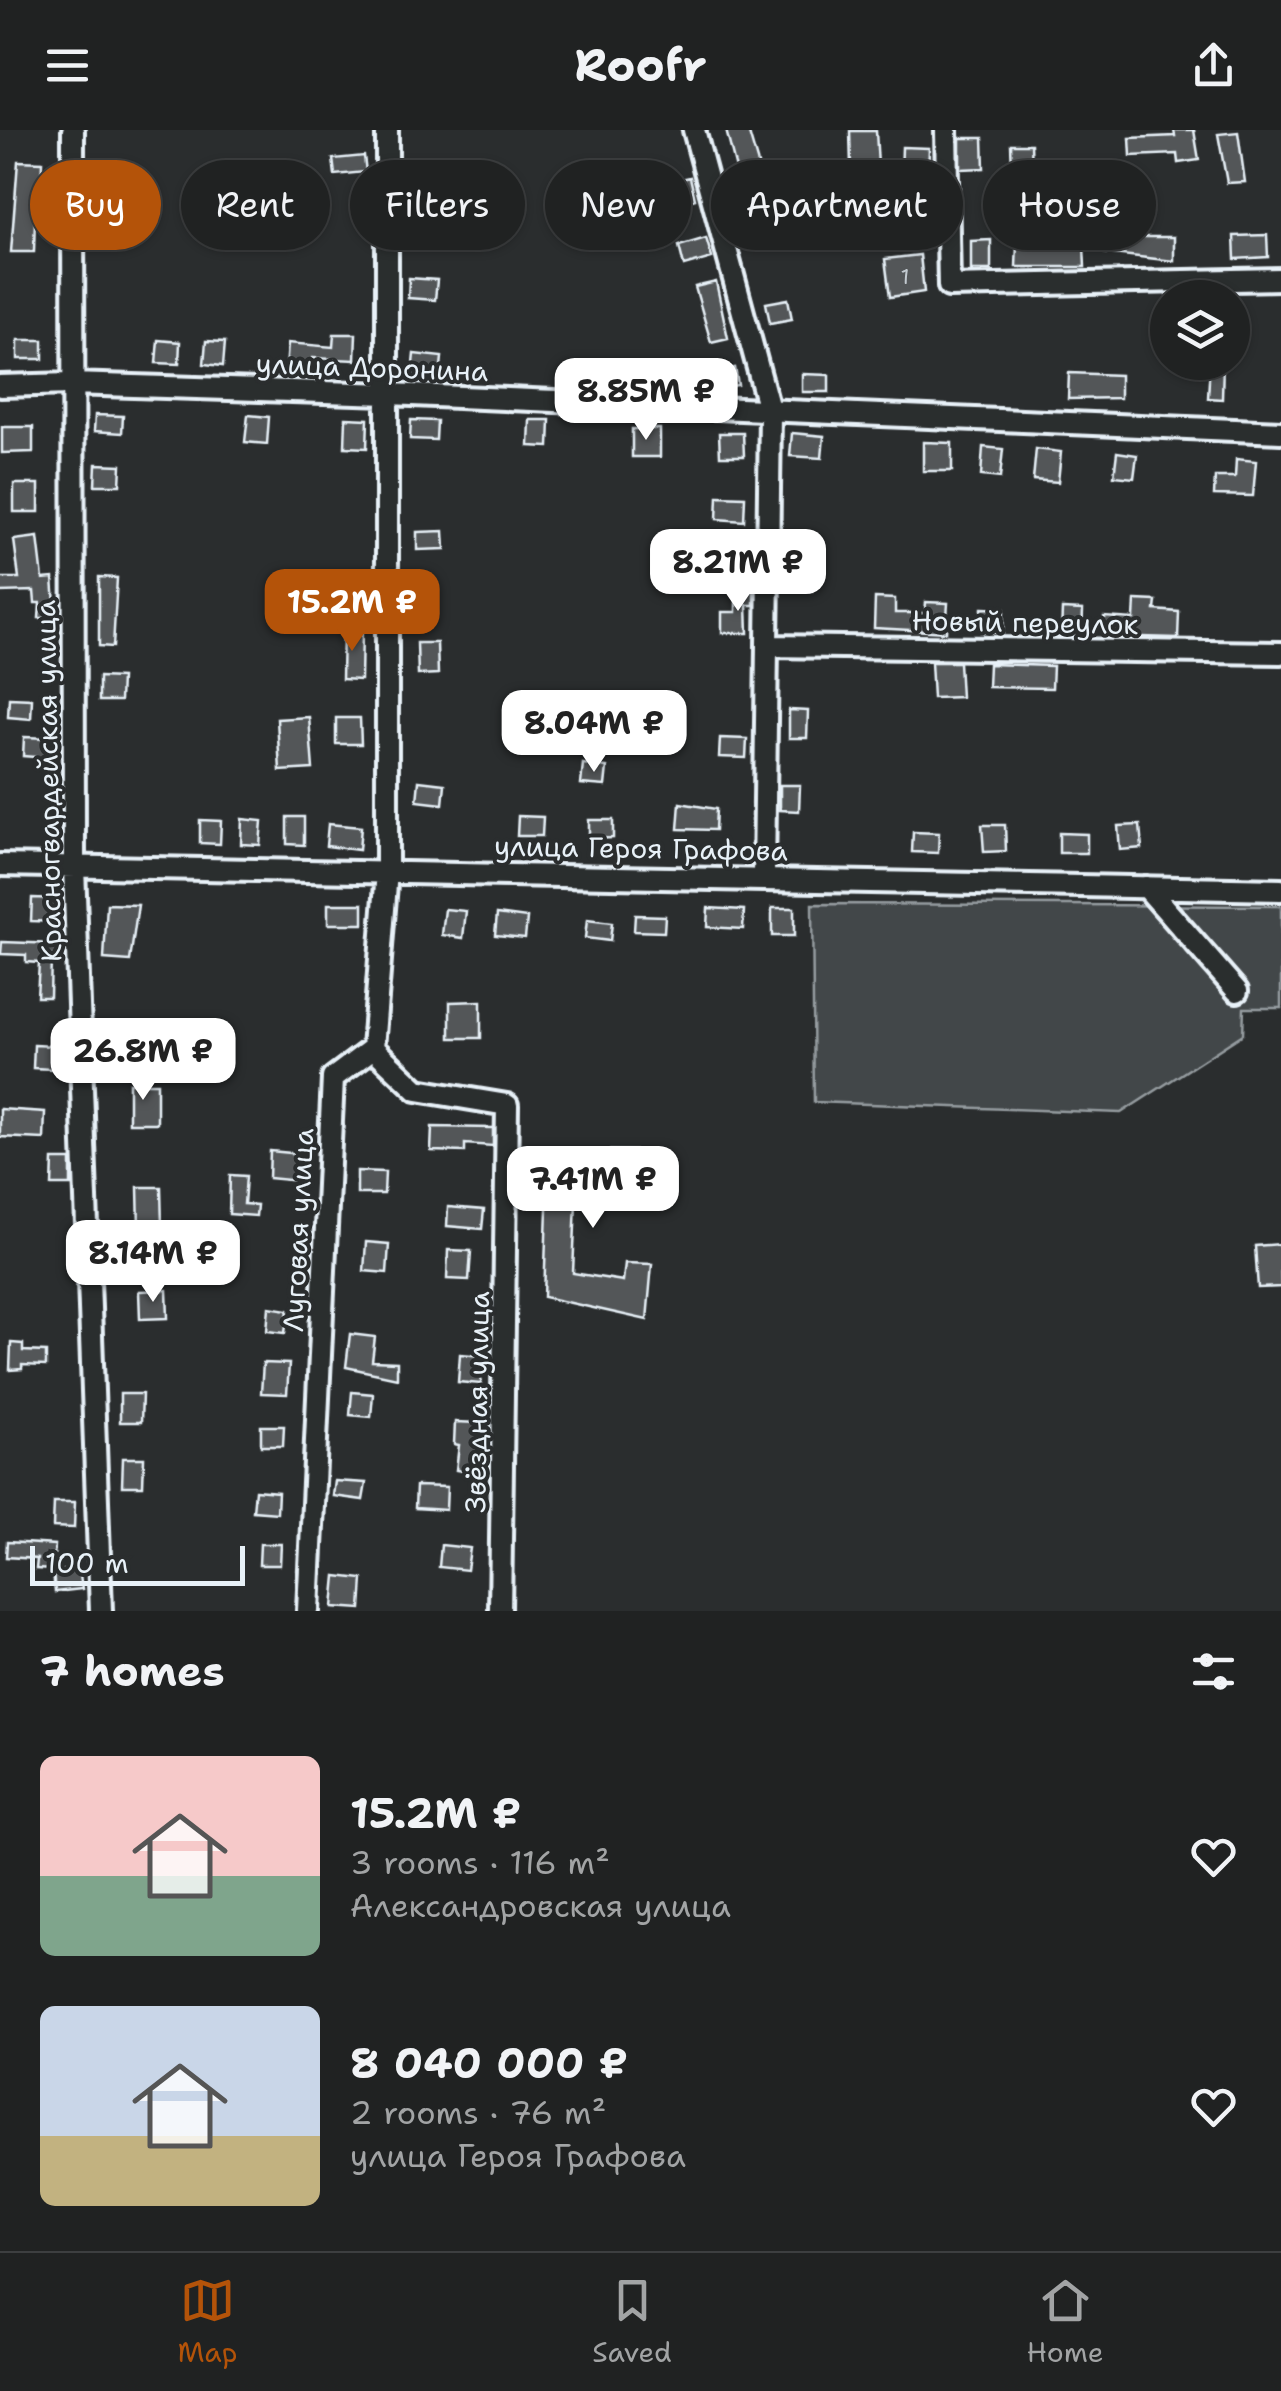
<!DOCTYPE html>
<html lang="en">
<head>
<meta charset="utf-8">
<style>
	:root { --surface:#202222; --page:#282a2a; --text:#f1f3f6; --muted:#a2a4a5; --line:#3d3f40; --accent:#b45309 }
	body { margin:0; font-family:"Shantell Sans",sans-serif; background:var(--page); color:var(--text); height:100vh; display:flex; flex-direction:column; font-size:38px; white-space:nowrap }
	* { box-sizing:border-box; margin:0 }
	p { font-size:32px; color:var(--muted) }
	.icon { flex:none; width:55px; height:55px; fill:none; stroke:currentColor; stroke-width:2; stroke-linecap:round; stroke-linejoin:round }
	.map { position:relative; height:1481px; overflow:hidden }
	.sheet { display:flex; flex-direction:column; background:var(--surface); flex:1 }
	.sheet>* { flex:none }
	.hud { position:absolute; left:30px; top:30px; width:1222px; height:90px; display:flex; gap:20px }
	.tools { position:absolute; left:1150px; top:150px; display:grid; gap:20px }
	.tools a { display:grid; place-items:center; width:100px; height:100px; border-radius:50%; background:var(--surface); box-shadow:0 2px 8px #0004,0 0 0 2px var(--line); font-size:50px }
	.scale { position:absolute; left:30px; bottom:25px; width:215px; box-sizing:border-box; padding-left:10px; border:5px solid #e8f1f8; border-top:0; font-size:28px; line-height:35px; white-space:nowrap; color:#e8f1f8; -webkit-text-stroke:8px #2a2d2e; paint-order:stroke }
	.price { position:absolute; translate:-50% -85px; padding:0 22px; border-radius:20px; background:#fff; color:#222; font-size:32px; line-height:65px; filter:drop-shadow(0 2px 5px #0008) }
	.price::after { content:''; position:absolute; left:50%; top:60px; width:30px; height:22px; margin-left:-15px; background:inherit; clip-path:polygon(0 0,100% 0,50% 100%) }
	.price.active { background:var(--accent); color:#fff }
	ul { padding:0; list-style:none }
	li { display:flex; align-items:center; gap:30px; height:250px; padding:0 40px }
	li span { display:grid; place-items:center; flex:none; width:280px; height:200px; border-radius:15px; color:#555 }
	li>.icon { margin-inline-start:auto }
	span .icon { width:120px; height:120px; fill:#fffc; stroke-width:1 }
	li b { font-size:42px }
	h2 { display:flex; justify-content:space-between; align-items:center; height:120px; padding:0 40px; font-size:42px }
	.chip { padding:0 35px; border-radius:45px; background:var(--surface); box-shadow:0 2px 8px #0004,0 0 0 2px var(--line); font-size:35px; line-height:90px }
	.chip.active { background:var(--accent); color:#fff }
	header { display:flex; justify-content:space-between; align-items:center; height:130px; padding:0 40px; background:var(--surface); font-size:45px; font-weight:700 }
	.dock { display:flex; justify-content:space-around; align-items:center; height:140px; border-top:2px solid var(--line); background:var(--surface); font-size:28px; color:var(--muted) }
	.dock a { display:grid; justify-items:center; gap:5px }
	.dock .active { color:var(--accent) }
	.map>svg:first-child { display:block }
</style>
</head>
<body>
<header><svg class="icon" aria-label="menu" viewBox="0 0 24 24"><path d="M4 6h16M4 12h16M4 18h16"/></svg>Roofr<svg class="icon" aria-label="share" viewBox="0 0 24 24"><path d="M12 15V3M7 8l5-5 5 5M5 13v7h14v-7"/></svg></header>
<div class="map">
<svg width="1281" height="1481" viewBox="0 0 1281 1481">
	<rect width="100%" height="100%" fill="#2a2d2e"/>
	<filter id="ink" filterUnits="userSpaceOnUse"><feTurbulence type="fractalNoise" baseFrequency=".01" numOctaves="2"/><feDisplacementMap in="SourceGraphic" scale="20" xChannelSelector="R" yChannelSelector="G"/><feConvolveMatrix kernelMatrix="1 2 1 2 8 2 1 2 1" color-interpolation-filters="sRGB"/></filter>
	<g filter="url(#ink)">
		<path fill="#424648" stroke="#959ca0" stroke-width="2.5" d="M812,774L1281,776V878H1244L1243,904L1121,983L814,972Z"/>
		<path fill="#535759" stroke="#e8f1f8" stroke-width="2.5" d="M726,0H748L760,41L738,47Z
			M1174,0H1194L1199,30L1178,33L1177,24L1131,26L1130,8L1175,6Z
			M850,1H876L878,36L851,37Z
			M1238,2L1245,52L1227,53L1218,4Z
			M960,8H983L984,38L960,39Z
			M1011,14H1031L1032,40H1012Z
			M902,17L929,18L928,48L901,47Z
			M364,26L366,42L335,45L333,29Z
			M18,31L42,32L41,54H36L34,122H11Z
			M690,47L695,69L674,75L668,52Z
			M1082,64L1083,87L1050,88L1049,65Z
			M1105,101L1132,103V107H1174V131L1104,123Z
			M1267,105L1268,127L1235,129L1234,106Z
			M706,108L712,128L684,136L679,116Z
			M991,110V140H971V111Z
			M1017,114L1084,116L1085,137H1016Z
			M920,125L924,162L890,167L885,129Z
			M409,148L437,150L435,170L408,168Z
			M716,152L728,208L711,212L695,157Z
			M788,169L792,189L770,193L766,173Z
			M334,204H356L355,230L313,228L312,242L286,240L288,213L333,217Z
			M18,210H43V229H18Z
			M158,210L180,212L179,234L156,233Z
			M206,211L225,212L223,236L204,234Z
			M414,224L442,227L440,247L412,244Z
			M1210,232H1223L1222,269L1208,268Z
			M735,238L738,255L711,259L708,242Z
			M1069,243L1120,245V268L1068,269Z
			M802,244L829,245V262H802Z
			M95,285L123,286L122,303L94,301Z
			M248,285L269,287L267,314L245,312Z
			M346,288L368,289L367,318L345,317Z
			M411,290L437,291L436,310L410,309Z
			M530,290H550L549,317L529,316Z
			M2,297H33V322L2,323Z
			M632,299H660V327H632Z
			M719,303H743L744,326H720Z
			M792,303L824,306L822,328L790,326Z
			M923,312L952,313V341H923Z
			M983,317L1003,319L1000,348L981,346Z
			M1036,319L1061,322L1058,352L1033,350Z
			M1117,322L1137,325L1134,348L1114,346Z
			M1236,329L1256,331L1253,366L1214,365L1215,347H1235Z
			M96,334L121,335L120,355H95Z
			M14,354H39V382H14Z
			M718,366L745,367L744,391L717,389Z
			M444,401L445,419L417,420V402Z
			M38,407L43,449L53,448L56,488H39L40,473H35L34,461L0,462V448H19L14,410Z
			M789,407H812V461L791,460Z
			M340,443L367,446L366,463L338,460Z
			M99,447L117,448L113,517L99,516Z
			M416,457H435L436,484H417Z
			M736,460L754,461V475H747L748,503H722V482H736Z
			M875,468L895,469V483H925L926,472L948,473L946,502L874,498Z
			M1135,470L1156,471L1155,480L1179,482L1178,508L1103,506L1104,487L1134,489Z
			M982,478L1004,479L1003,503L981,502Z
			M1062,479L1083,480L1082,506L1061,505Z
			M343,499L362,500L361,550L342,549Z
			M417,513H437L438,544L418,545Z
			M931,532H959L961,567L933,568Z
			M989,534L1053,536L1052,558L988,557Z
			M99,547L121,548L120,571H99Z
			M9,568L32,569L31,589L8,587Z
			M789,580L808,581L807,608H789Z
			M309,587L313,639L280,641L277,589Z
			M336,588H360L361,614H336Z
			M24,607L48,608L47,628L23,626Z
			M720,608L747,609L746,628L719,627Z
			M583,634L607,637L605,656L581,654Z
			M419,651L445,654L443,674L417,671Z
			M780,655H800L799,681L780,680Z
			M680,673L716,679L715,700L678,699Z
			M518,686L543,687L542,706H517Z
			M287,687H304V715L287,714Z
			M242,689L262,691L260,715L241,714Z
			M200,690L221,691L220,714L200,713Z
			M589,690H613V708L589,709Z
			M328,694L361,697L359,720L326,716Z
			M982,695H1005L1006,721L984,722Z
			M1140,695L1142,718L1120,720L1118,696Z
			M913,702L939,703L938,723L912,722Z
			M1059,703L1087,704V723H1059Z
			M32,768L59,769L58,792L31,791Z
			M107,774L138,775L130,831L104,829Z
			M328,774H363V794H328Z
			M708,778L744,780L743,799L707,797Z
			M772,778H794V806H772Z
			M445,779L466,781L463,808L442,805Z
			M497,784L527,788L525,808L495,805Z
			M635,785L665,786L664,802L634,801Z
			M587,790L612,793L610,811L585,808Z
			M2,812L58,814V826H51L50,867H37L39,833L26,832V825L1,824Z
			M481,871V908H450V872Z
			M34,915L53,916L52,939L33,938Z
			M129,953H157V993H129Z
			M0,979L45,982L44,1009L0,1007Z
			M432,997L493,998V1016L465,1014V1022L431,1021Z
			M549,1020L655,1021L654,1064H626L625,1048L577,1047L573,1143L623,1151L625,1133L652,1134L647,1190L544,1167Z
			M270,1021L301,1024L299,1051L269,1048Z
			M53,1030H71V1055H52Z
			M357,1041L385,1042L384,1064H357Z
			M230,1045L246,1046L244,1074L257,1075L256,1086L229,1084Z
			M138,1057H161L162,1098L139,1099Z
			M448,1077L484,1080L482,1099L447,1096Z
			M366,1112L389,1114L387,1143L364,1141Z
			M1280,1114L1281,1157L1258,1158L1255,1116Z
			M448,1120L471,1121L469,1150L447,1149Z
			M167,1160L168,1188L140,1189L139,1161Z
			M269,1177L288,1180L285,1203L267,1201Z
			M350,1204L375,1207L372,1231L397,1232V1248L346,1237Z
			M11,1213L23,1214V1221L46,1222V1236L22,1235V1239L10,1240Z
			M460,1224L483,1226L481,1254L458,1252Z
			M263,1233L289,1234L287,1264L261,1263Z
			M352,1262L373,1264L371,1287L350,1285Z
			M120,1264H142L141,1292H120Z
			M455,1292L479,1293L475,1343L456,1340L459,1315L454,1314Z
			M261,1296H284L283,1316H261Z
			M123,1328H144L143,1356H122Z
			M335,1351L366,1353L363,1370L333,1366Z
			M416,1356L447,1357L446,1380L415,1378Z
			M255,1360L278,1362L277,1383L253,1381Z
			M54,1372H75L74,1398L53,1397Z
			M7,1412L55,1415L53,1440L36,1439L37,1429L6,1427Z
			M260,1414H281L280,1435H259Z
			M441,1415L470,1418L467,1440L439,1437Z
			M79,1438L82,1459L55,1462L53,1442Z
			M336,1446L363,1449L361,1479L333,1477Z"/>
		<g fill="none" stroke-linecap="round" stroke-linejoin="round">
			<g stroke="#e8f1f8" stroke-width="28">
				<path id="minor" d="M73,0L74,737L101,1481
					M694,0L770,283L764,747
					M946,0L949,156L1281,149
					M0,256L71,254L389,264L1281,302
					M768,516L1281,523
					M0,735L1281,760
					M1146,757L1237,861
					M373,918L417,960L507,975L500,1481
					M308,1481L333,948L373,918L387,741V0"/>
			</g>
			<use href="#minor" stroke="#2a2d2e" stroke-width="20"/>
		</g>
	</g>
	<g text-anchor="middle" stroke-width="8" stroke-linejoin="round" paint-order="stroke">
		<g font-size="22" fill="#c3cad0">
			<text x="905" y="154">1</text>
		</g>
		<g font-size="28" fill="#e8f1f8" stroke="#2a2d2e">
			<text transform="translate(372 237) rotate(2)" y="10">улица Доронина</text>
			<text transform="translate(1025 492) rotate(1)" y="10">Новый переулок</text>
			<text transform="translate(48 651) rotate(-91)" y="10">Красногвардейская улица</text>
			<text transform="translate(641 718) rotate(1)" y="10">улица Героя Графова</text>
			<text transform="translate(298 1100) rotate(-87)" y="10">Луговая улица</text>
			<text transform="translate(477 1272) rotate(-89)" y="10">Звёздная улица</text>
		</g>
	</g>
</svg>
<div class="tools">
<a><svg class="icon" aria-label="layers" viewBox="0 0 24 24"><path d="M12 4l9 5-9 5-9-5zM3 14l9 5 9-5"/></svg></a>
</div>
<div class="scale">100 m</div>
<b class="price" style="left:646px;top:313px">8.85M ₽</b>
<b class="price" style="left:738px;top:484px">8.21M ₽</b>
<b class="price active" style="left:352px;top:524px">15.2M ₽</b>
<b class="price" style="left:594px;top:645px">8.04M ₽</b>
<b class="price" style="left:143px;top:973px">26.8M ₽</b>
<b class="price" style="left:593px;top:1101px">7.41M ₽</b>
<b class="price" style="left:153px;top:1175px">8.14M ₽</b>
<div class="hud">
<a class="chip active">Buy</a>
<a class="chip">Rent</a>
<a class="chip">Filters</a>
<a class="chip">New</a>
<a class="chip">Apartment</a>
<a class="chip">House</a>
</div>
</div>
<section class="sheet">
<h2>7 homes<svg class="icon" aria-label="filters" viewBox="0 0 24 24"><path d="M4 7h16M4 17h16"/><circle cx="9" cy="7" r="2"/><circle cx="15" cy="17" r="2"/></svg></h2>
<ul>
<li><span style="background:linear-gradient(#f6c9c9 60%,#7fa58c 0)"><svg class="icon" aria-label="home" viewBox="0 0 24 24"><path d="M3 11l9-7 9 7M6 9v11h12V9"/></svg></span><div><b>15.2M ₽</b><p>3 rooms · 116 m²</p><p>Александровская улица</p></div><svg class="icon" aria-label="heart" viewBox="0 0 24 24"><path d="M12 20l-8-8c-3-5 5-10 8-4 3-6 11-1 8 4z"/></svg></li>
<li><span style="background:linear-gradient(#c9d6e8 65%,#c2b280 0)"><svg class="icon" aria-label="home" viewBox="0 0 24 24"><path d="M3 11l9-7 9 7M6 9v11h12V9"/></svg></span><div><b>8 040 000 ₽</b><p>2 rooms · 76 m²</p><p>улица Героя Графова</p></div><svg class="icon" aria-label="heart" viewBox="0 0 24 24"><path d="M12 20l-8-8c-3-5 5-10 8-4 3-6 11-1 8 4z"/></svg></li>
</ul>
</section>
<nav class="dock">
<a class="active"><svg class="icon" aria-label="map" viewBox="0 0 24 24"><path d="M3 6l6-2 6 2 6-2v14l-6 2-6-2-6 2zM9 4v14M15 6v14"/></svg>Map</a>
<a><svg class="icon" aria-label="saved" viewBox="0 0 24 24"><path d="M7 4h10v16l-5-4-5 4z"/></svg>Saved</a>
<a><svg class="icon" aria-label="home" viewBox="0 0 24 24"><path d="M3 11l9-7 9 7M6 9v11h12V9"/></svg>Home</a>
</nav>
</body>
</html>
